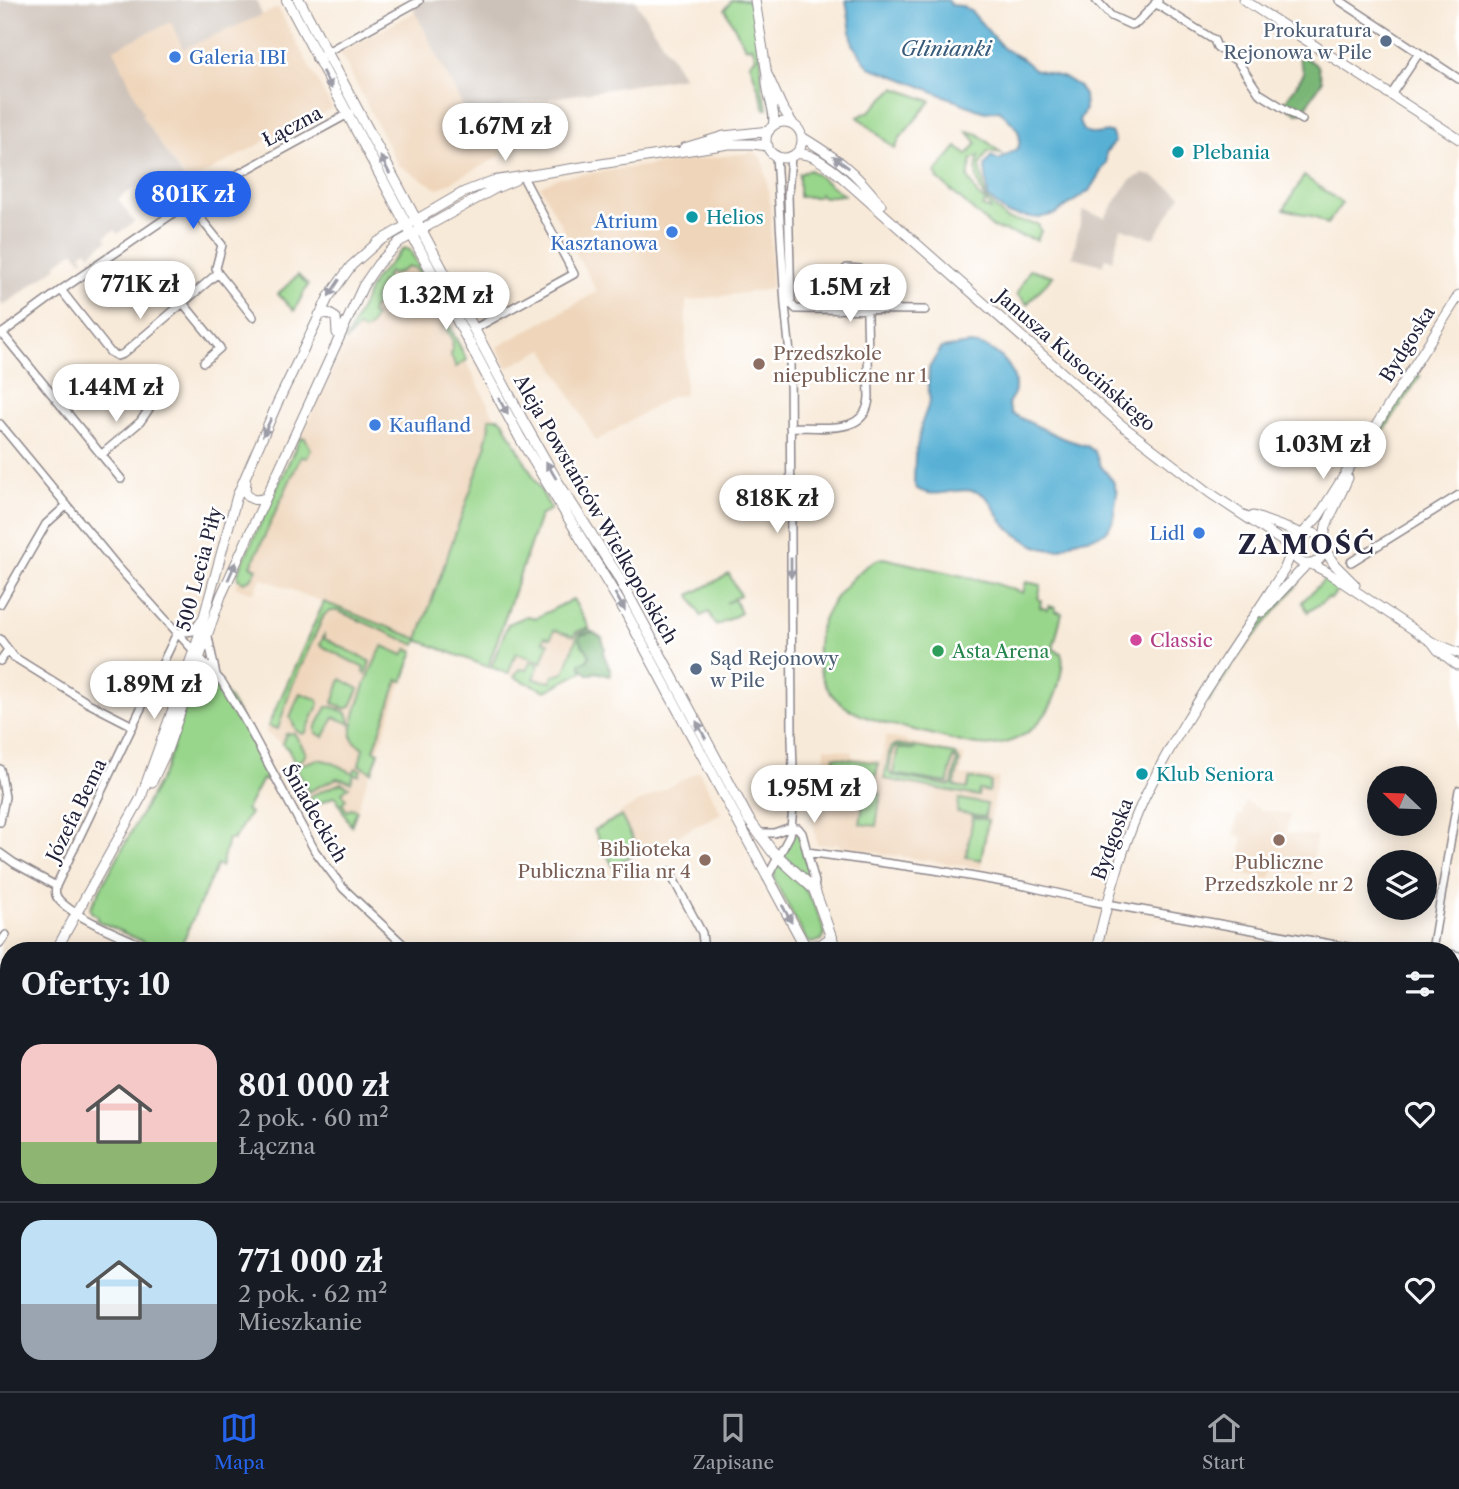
<!DOCTYPE html>
<html lang="pl">
<head>
<meta charset="utf-8">
<style>
	:root { --surface:#171b24; --page:#242831; --text:#f1f3f6; --muted:#9ea1a6; --line:#363941; --accent:#2563eb }
	body { margin:0; font-family:"Libre Caslon Text",serif; background:var(--page); color:var(--text); height:100vh; display:flex; flex-direction:column; font-size:26px; white-space:nowrap }
	* { box-sizing:border-box; margin:0 }
	p { font-size:23px; color:var(--muted) }
	.icon { flex:none; width:38px; height:38px; fill:none; stroke:currentColor; stroke-width:2; stroke-linecap:round; stroke-linejoin:round }
	.map { position:relative; flex:1; overflow:hidden }
	.panel { position:absolute; left:0px; top:942px; width:1460px; height:450px; display:flex; flex-direction:column; background:var(--surface); border-radius:28px 28px 0 0; box-shadow:0 4px 18px #0003 }
	.panel>* { flex:none }
	.needle { width:46px; rotate:293deg }
	.tools { position:absolute; left:1367px; top:766px; display:grid; gap:14px }
	.tools a { display:grid; place-items:center; width:70px; height:70px; border-radius:50%; background:var(--surface); box-shadow:0 4px 18px #0003; font-size:35px }
	.price { position:absolute; translate:-50% -60px; padding:0 16px; border-radius:24px; background:#fff; color:#222; font-size:23px; line-height:46px; filter:drop-shadow(0 2px 4px #0008) }
	.price::after { content:''; position:absolute; left:50%; top:42px; width:21px; height:16px; margin-left:-10px; background:inherit; clip-path:polygon(0 0,100% 0,50% 100%) }
	.price.current { background:var(--accent); color:#fff }
	ul { padding:0; list-style:none }
	li { display:flex; align-items:center; gap:21px; height:175px; padding:0 21px }
	li+li { border-top:2px solid var(--line) }
	li span { display:grid; place-items:center; flex:none; width:196px; height:140px; border-radius:21px; color:#555 }
	li>.icon { margin-inline-start:auto }
	span .icon { width:84px; height:84px; fill:#fffc; stroke-width:1 }
	li b { font-size:30px }
	h2 { display:flex; justify-content:space-between; align-items:center; height:84px; padding:0 21px; font-size:30px }
	.menu { display:flex; justify-content:space-around; align-items:center; height:98px; border-top:2px solid var(--line); background:var(--surface); font-size:19px; color:var(--muted) }
	.menu a { display:grid; justify-items:center; gap:4px }
	.menu .current { color:var(--accent) }
	.map>svg:first-child { display:block }
</style>
</head>
<body>
<div class="map">
<svg width="1459" height="1391" viewBox="0 0 1459 1391">
	<rect width="100%" height="100%" fill="#fff"/>
	<filter id="ink" filterUnits="userSpaceOnUse"><feTurbulence type="fractalNoise" baseFrequency=".0143" numOctaves="2"/><feDisplacementMap in="SourceGraphic" scale="14" xChannelSelector="R" yChannelSelector="G"/><feConvolveMatrix kernelMatrix="1 2 1 2 8 2 1 2 1" color-interpolation-filters="sRGB"/></filter>
	<filter id="wash" filterUnits="userSpaceOnUse"><feTurbulence type="fractalNoise" baseFrequency=".00686" numOctaves="4" result="noise"/><feDisplacementMap in="SourceGraphic" scale="28" xChannelSelector="R" yChannelSelector="G"/><feGaussianBlur stdDeviation="1.57" result="paint"/><feColorMatrix in="noise" values="0 0 0 0 0 0 0 0 0 0 0 0 0 0 0 0 0 1.4 0 .05"/><feComposite in="paint" operator="in"/></filter>
	<g filter="url(#wash)">
		<rect width="100%" height="100%" fill="#f8ead9"/>
		<path fill="#efd6bb" d="M278,8L332,108L299,127L297,124L264,139L267,140L193,180L191,178L186,180L140,114L113,49L171,22L183,48Z
			M415,12L473,126L484,119L502,155L438,189L398,165L340,52Z
			M755,152L763,160L770,202L772,289L686,301L685,395L672,396L596,441L544,349L507,368L497,347L597,292L540,186L560,177Z
			M404,249L411,254L499,425L417,640L351,826L335,796L314,806L288,749L265,732L323,602L261,578L254,593L235,587L240,576L238,574L367,292L385,267Z
			M573,599L606,660L546,691L491,667L508,624L527,616L536,618Z
			M886,736L965,756L961,775L999,778L981,868L842,848L835,843L834,846L817,844L807,786L824,781L825,747L851,752L853,757L881,760Z
			M699,771L721,813L641,855L619,813Z
			M1245,801L1260,810L1290,815L1286,833L1316,837L1311,875L1274,869L1269,879L1237,873L1243,837L1234,835L1238,815L1242,816Z"/>
		<path fill="#cdc2b9" d="M0,0H256L262,15L183,49L171,22L114,49L143,113L141,115L193,192L172,205L173,195L157,173L118,199L134,222L118,234L114,230L105,237L108,240L90,254L87,250L81,254L84,259L82,261L74,251L56,264L57,267L3,306L0,301Z
			M409,0H635L684,77L503,106L473,127Z
			M1143,174L1152,176L1181,195L1154,238L1121,228L1112,260L1105,258L1103,265L1072,257L1083,211L1105,217L1130,180Z"/>
		<path fill="#98d68b" stroke="#5d7c63" stroke-width="2" fill-rule="evenodd" d="M732,0H746L752,4L761,57L762,88L768,109H765L750,63L756,57L752,46L745,47L725,9Z
			M895,88L931,101L900,138L895,149L858,117L870,111Z
			M967,131L978,134L1001,153L988,151L980,165L986,198L1006,219L1038,224L1041,231L1037,240L993,228L937,178L938,176L935,173L957,147L967,155L977,143ZM979,156C971,176 982,193 991,210L982,207L986,202L978,196L968,177L972,159Z
			M810,170L844,195L823,197L820,194L817,197H799V174Z
			M1304,176L1342,203L1327,224L1315,217L1284,209Z
			M404,248L410,250L441,309L436,311L428,298L429,290L415,268L409,267L393,275L389,272L385,277L390,280L388,285L382,282L374,300L381,303L373,308L371,314L375,316L370,327L364,331L358,327L345,342L374,280Z
			M1030,269L1053,276L1027,304L1017,294Z
			M298,275L308,285L294,311L278,294Z
			M844,276H863V284L859,285V297L865,300L864,305H842L841,300L846,297L847,285L842,282Z
			M444,316L467,360L456,367L451,356L453,342L442,321Z
			M1415,373L1420,376L1371,450L1369,448L1374,437Z
			M489,418H499L503,421L551,509L540,516L488,667L418,640L416,645L338,611H330L324,615L291,688L278,729L268,726L324,602L418,639L487,444L485,443L490,426Z
			M300,438H305L311,449L307,458L301,456L251,566L257,569L251,579L244,582L238,579V572Z
			M883,558L994,583L1023,593L1026,582L1041,585L1038,599L1041,601L1040,607L1048,610L1049,606L1056,608L1055,611L1062,613L1053,649L1061,653C1064,662 1062,669 1060,678C1054,712 1030,741 994,745C973,748 948,738 927,733C878,721 820,716 818,654C817,637 820,622 829,608C838,593 865,561 883,558Z
			M729,574L740,595L726,603L734,599L741,613L716,626L709,612L701,616L690,595Z
			M1325,579L1339,588L1331,599L1328,598L1308,612L1302,602Z
			M1296,582L1298,584L1240,653L1208,703C1215,665 1269,611 1296,582Z
			M573,599L589,627L576,632L574,636L554,630L551,638L545,636L543,641L549,643L542,662L516,653L508,674L491,667L508,624L527,616L536,618Z
			M589,629L591,632L581,635L582,645L587,650L590,656L581,668L584,671L546,691L514,677L520,669L527,670L530,661L539,664L534,679L551,682L553,676L564,673L578,634Z
			M324,635L325,639L370,661L366,674L363,672L364,668L320,645Z
			M383,646L403,655L407,649L414,651L403,681L398,680L374,750L379,752L372,772L359,765L363,748C359,745 353,742 352,737C349,721 374,660 383,646Z
			M203,677L211,678C231,691 257,751 269,775L266,781L262,779L246,810L250,813L233,840L228,839L221,867L217,865L179,950H161L96,920L98,917L91,912L90,908L166,768L191,687Z
			M341,679L359,689L351,706L346,709L333,703Z
			M300,693L317,699L319,704L306,732L302,734L296,730L290,717Z
			M327,707H333L347,713L351,724L334,717L324,737L316,733L315,729Z
			M294,733L306,753L303,759L295,763L288,749L282,744L286,734Z
			M897,744L955,754L960,762L954,786L967,789L970,778L991,782L989,792L979,790L978,796L884,779L890,748ZM896,747L916,750L898,748L893,774L948,783L953,757L957,761L952,784L949,786L891,775L889,771L892,751Z
			M834,757L878,763L875,785L831,779Z
			M318,759L331,762L353,773L356,768L361,770L359,775L354,774L351,782L337,778L308,792L296,766Z
			M341,783L349,787L342,792L346,799L342,803L347,811L352,808L357,810L351,826L335,796L314,806L310,796Z
			M865,791L881,793L876,826L860,824Z
			M959,799L987,804L985,817L957,812Z
			M621,816L639,851L613,866L594,830Z
			M973,817L988,820L981,860L966,857Z
			M794,834H798L812,881L783,855Z
			M779,862C806,887 813,897 825,933L822,940L812,943L807,941L774,880L775,869Z
			M9,1149V1288L0,1286V1156Z
			M542,1382H815L822,1391H531Z
			M346,1383H481L462,1391H367Z"/>
		<path fill="#7ab777" stroke="#4e6c59" stroke-width="2" d="M1301,55L1318,66L1322,81L1303,112L1297,113L1284,104L1304,73L1299,59Z
			M593,632L602,638L605,649L603,653L611,672L610,676L596,672L589,675L581,668L580,663L587,661L590,656L587,650L579,640L581,635Z"/>
		<path fill="#58b1d5" stroke="#3d6a88" stroke-width="2" d="M846,0H948L951,5L962,6L971,11L1004,49L1021,58L1034,69L1065,78L1078,86L1084,95L1085,110L1079,120C1082,140 1096,133 1111,132L1115,142L1106,152V163L1089,191L1055,214L1038,218L1007,214L988,197L985,166L991,156L999,160L1018,148C1025,130 1010,122 999,110L986,112L976,109L903,79L869,67L853,44Z
			M970,344C993,345 1016,364 1015,389C1015,395 1010,398 1008,404L1012,414L1062,438L1087,446L1095,452L1100,465L1113,481L1117,493L1113,521L1106,532C1096,538 1085,537 1075,541C1069,543 1066,547 1060,549C1042,554 1014,535 1003,522C995,513 993,499 980,493C959,484 934,502 916,488L914,482L915,456L922,422L930,401L928,389L929,368L941,348Z
			M0,1286L9,1288V1335L0,1332Z
			M1459,1348V1391H1397L1411,1383L1451,1382V1354Z
			M244,1383H346L367,1391H264Z
			M481,1383V1382L542,1383L531,1391H462Z"/>
		<g fill="none" stroke-linecap="round" stroke-linejoin="round">
			<path stroke="#385b79" stroke-width="2" stroke-dasharray="9 7" stroke-linecap="butt" d="M0,1308L9,1310
				M1451,1380L1459,1374
				M296,1382L318,1391
				M835,1382L840,1391
				M505,1391L516,1382
				M1435,1391L1447,1382"/>
		</g>
	</g>
	<g filter="url(#ink)">
		<g fill="none" stroke-linecap="round" stroke-linejoin="round">
			<g stroke="#8d868a" stroke-width="10">
				<path id="minor" d="M1096,0L1111,16L1131,25L1137,23L1158,1
					M1339,0L1459,79
					M1155,3L1214,40L1217,47L1238,62L1259,93L1302,120
					M316,58L419,1
					M1391,95L1419,53
					M218,273L253,317
					M61,290L110,352L117,356L123,354L218,273L216,268L222,245L188,203
					M183,303L220,348L204,362
					M791,304L796,309L925,310
					M785,305L791,304L788,195L791,156
					M474,329L574,274L523,177
					M2,333L121,479
					M0,335L61,290L200,195L350,113
					M0,424L116,565L222,682L243,717L315,851L343,888L409,950
					M790,427C819,426 867,437 869,397L866,276L860,269L847,268L839,275L837,310
					M101,455L140,422L149,409
					M1351,562L1459,495
					M0,604L46,524L67,505
					M0,639L14,657L88,703L133,726
					M0,661L8,650
					M191,683L202,674L216,675L208,637
					M0,769L5,797L0,822
					M758,833H774L788,828H798L802,833L815,882L814,889
					M807,852L935,870L1026,886L1091,901L1364,950
					M0,853L14,863L56,886C55,892 55,896 60,901C77,919 129,939 153,950
					M669,871L702,933L704,950
					M767,878L790,835L791,828L794,797L792,739L790,354L785,305L776,155
					M56,886L177,633L193,631L202,619
					M0,943L6,935
					M793,950L805,947
					M1432,950L1459,790
					M1451,954L1459,956"/>
			</g>
			<g stroke="#8d868a" stroke-width="11">
				<path id="tertiary" d="M755,0L767,75C765,95 777,109 773,126
					M1244,0L1459,139
					M768,76L782,107L793,124
					M766 140a18 18 0 1 1 36 0a18 18 0 1 1-36 0Z
					M802,137C839,160 853,169 881,205
					M684,148L724,136L769,131
					M795,154C811,152 825,164 837,173L1119,423L1210,493L1291,547
					M319,315L328,313L336,318L337,333
					M246,482L245,491C249,501 256,501 265,498
					M1253,516L1300,533
					M1292 548a16 16 0 1 1 32 0a16 16 0 1 1-32 0Z
					M1304,532L1318,517L1459,295
					M1323,543L1326,526L1348,478
					M1324,548L1334,564L1355,585
					M1311,564L1327,572L1432,642L1438,650L1457,665
					M1262,612L1307,564
					M1432,642L1459,653
					M152,782L167,750L221,596L363,286L378,264L399,242L496,188L515,180
					M140,800L197,642L237,496L277,404L328,298L351,266L378,242L464,192L492,181L729,144H752L768,146
					M56,950L142,796
					M1096,950C1107,904 1119,857 1138,812C1176,726 1234,649 1284,570L1292,551
					M0,1023L9,1014
					M1451,1229L1459,1225
					M1106,1382L1122,1391
					M1171,1391L1190,1382"/>
			</g>
			<g stroke="#8d868a" stroke-width="12">
				<path id="secondary" d="M287,0L520,438L625,611L807,950
					M299,0L524,423L557,481L618,576L749,820L772,851L814,889L836,950
					M805,947L821,945L832,937
					M946,1382L948,1391
					M962,1382H974
					M994,1391L995,1382"/>
			</g>
			<use href="#minor" stroke="#fff" stroke-width="7"/>
			<use href="#tertiary" stroke="#fff" stroke-width="9"/>
			<use href="#secondary" stroke="#fff" stroke-width="10"/>
		</g>
		<defs><path id="oneway-solid" d="M-6-.8H1V-3.2L6.5 0L1 3.2V.8H-6Z" transform="scale(1.75)"/></defs>
		<g fill="#9c9ca7">
			<use href="#oneway-solid" transform="translate(327 80) rotate(62)"/>
			<use href="#oneway-solid" transform="translate(841 162) rotate(-142)"/>
			<use href="#oneway-solid" transform="translate(385 165) rotate(-118)"/>
			<use href="#oneway-solid" transform="translate(334 288) rotate(123)"/>
			<use href="#oneway-solid" transform="translate(503 406) rotate(61)"/>
			<use href="#oneway-solid" transform="translate(267 427) rotate(115)"/>
			<use href="#oneway-solid" transform="translate(551 470) rotate(-120)"/>
			<use href="#oneway-solid" transform="translate(791 568) rotate(90)"/>
			<use href="#oneway-solid" transform="translate(232 571) rotate(-66)"/>
			<use href="#oneway-solid" transform="translate(620 602) rotate(60)"/>
			<use href="#oneway-solid" transform="translate(701 730) rotate(-118)"/>
			<use href="#oneway-solid" transform="translate(787 914) rotate(62)"/>
		</g>
	</g>
	<g fill="#5c6f8a" stroke="#fff" stroke-width="2.5">
		<circle cx="1386" cy="41" r="7"/>
		<circle cx="696" cy="669" r="7"/>
	</g>
	<g fill="#3f7fe0" stroke="#fff" stroke-width="2.5">
		<circle cx="175" cy="57" r="7"/>
		<circle cx="672" cy="232" r="7"/>
		<circle cx="375" cy="425" r="7"/>
		<circle cx="1199" cy="533" r="7"/>
	</g>
	<g fill="#0f9aa8" stroke="#fff" stroke-width="2.5">
		<circle cx="1178" cy="152" r="7"/>
		<circle cx="692" cy="217" r="7"/>
		<circle cx="1142" cy="774" r="7"/>
	</g>
	<g fill="#8d6e63" stroke="#fff" stroke-width="2.5">
		<circle cx="759" cy="364" r="7"/>
		<circle cx="1279" cy="840" r="7"/>
		<circle cx="705" cy="860" r="7"/>
	</g>
	<circle fill="#d1479c" stroke="#fff" stroke-width="2.5" cx="1136" cy="640" r="7"/>
	<circle fill="#2e9e5b" stroke="#fff" stroke-width="2.5" cx="938" cy="651" r="7"/>
	<g text-anchor="middle" stroke-width="5" stroke-linejoin="round" paint-order="stroke">
		<g font-size="19" fill="#4e5e75" stroke="#fff" text-anchor="end">
			<text x="1372" y="37">Prokuratura<tspan x="1372" dy="22">Rejonowa w Pile</tspan></text>
			<text x="710" y="665" text-anchor="start">Sąd Rejonowy<tspan x="710" dy="22">w Pile</tspan></text>
		</g>
		<g font-size="19" fill="#366cbe" stroke="#fff" text-anchor="start">
			<text x="189" y="64">Galeria IBI</text>
			<text x="658" y="228" text-anchor="end">Atrium<tspan x="658" dy="22">Kasztanowa</tspan></text>
			<text x="389" y="432">Kaufland</text>
			<text x="1185" y="540" text-anchor="end">Lidl</text>
		</g>
		<g font-size="19" fill="#22223b" stroke="#fff">
			<text transform="translate(292 126) rotate(-28)" y="7">Łączna</text>
			<text transform="translate(1407 344) rotate(-58)" y="7">Bydgoska</text>
			<text transform="translate(1076 360) rotate(41)" y="7">Janusza Kusocińskiego</text>
			<text transform="translate(596 509) rotate(60)" y="7">Aleja Powstańców Wielkopolskich</text>
			<text transform="translate(199 569) rotate(-75)" y="7">500 Lecia Piły</text>
			<text transform="translate(76 810) rotate(-64)" y="7">Józefa Bema</text>
			<text transform="translate(315 813) rotate(60)" y="7">Śniadeckich</text>
			<text transform="translate(1112 839) rotate(-70)" y="7">Bydgoska</text>
		</g>
		<g font-size="19" fill="#0d838f" stroke="#fff" text-anchor="start">
			<text x="1192" y="159">Plebania</text>
			<text x="706" y="224">Helios</text>
			<text x="1156" y="781">Klub Seniora</text>
		</g>
		<g font-size="19" fill="#785e54" stroke="#fff" text-anchor="start">
			<text x="773" y="360">Przedszkole<tspan x="773" dy="22">niepubliczne nr 1</tspan></text>
			<text x="691" y="856" text-anchor="end">Biblioteka<tspan x="691" dy="22">Publiczna Filia nr 4</tspan></text>
			<text x="1279" y="869" text-anchor="middle">Publiczne<tspan x="1279" dy="22">Przedszkole nr 2</tspan></text>
		</g>
		<g font-size="19" fill="#b23c85" stroke="#fff" text-anchor="start">
			<text x="1150" y="647">Classic</text>
		</g>
		<g font-size="19" fill="#27864d" stroke="#fff" text-anchor="start">
			<text x="952" y="658">Asta Arena</text>
		</g>
		<g font-size="21" font-style="italic" fill="#385b79" stroke="#fff">
			<text x="946" y="56">Glinianki</text>
		</g>
		<g font-size="26" font-weight="bold" letter-spacing="2" fill="#22223b" stroke="#fff">
			<text x="1307" y="554">ZAMOŚĆ</text>
		</g>
	</g>
</svg>
<div class="tools">
<a><svg class="needle" viewBox="-14 -14 28 28"><path d="M0-13l5 13h-10z" fill="#e53935"/><path d="M0 13l5-13h-10z" fill="#9ea1a6"/></svg></a>
<a><svg class="icon" aria-label="layers" viewBox="0 0 24 24"><path d="M12 4l9 5-9 5-9-5zM3 14l9 5 9-5"/></svg></a>
</div>
<b class="price" style="left:505px;top:163px">1.67M zł</b>
<b class="price current" style="left:193px;top:231px">801K zł</b>
<b class="price" style="left:140px;top:321px">771K zł</b>
<b class="price" style="left:850px;top:324px">1.5M zł</b>
<b class="price" style="left:446px;top:332px">1.32M zł</b>
<b class="price" style="left:116px;top:424px">1.44M zł</b>
<b class="price" style="left:1323px;top:481px">1.03M zł</b>
<b class="price" style="left:777px;top:535px">818K zł</b>
<b class="price" style="left:154px;top:721px">1.89M zł</b>
<b class="price" style="left:814px;top:825px">1.95M zł</b>
<section class="panel">
<h2>Oferty: 10<svg class="icon" aria-label="filters" viewBox="0 0 24 24"><path d="M4 7h16M4 17h16"/><circle cx="9" cy="7" r="2"/><circle cx="15" cy="17" r="2"/></svg></h2>
<ul>
<li><span style="background:linear-gradient(#f6c9c9 70%,#8fb573 0)"><svg class="icon" aria-label="home" viewBox="0 0 24 24"><path d="M3 11l9-7 9 7M6 9v11h12V9"/></svg></span><div><b>801 000 zł</b><p>2 pok. · 60 m²</p><p>Łączna</p></div><svg class="icon" aria-label="heart" viewBox="0 0 24 24"><path d="M12 20l-8-8c-3-5 5-10 8-4 3-6 11-1 8 4z"/></svg></li>
<li><span style="background:linear-gradient(#bfe0f5 60%,#9aa5b1 0)"><svg class="icon" aria-label="home" viewBox="0 0 24 24"><path d="M3 11l9-7 9 7M6 9v11h12V9"/></svg></span><div><b>771 000 zł</b><p>2 pok. · 62 m²</p><p>Mieszkanie</p></div><svg class="icon" aria-label="heart" viewBox="0 0 24 24"><path d="M12 20l-8-8c-3-5 5-10 8-4 3-6 11-1 8 4z"/></svg></li>
</ul>
</section>
</div>
<nav class="menu">
<a class="current"><svg class="icon" aria-label="map" viewBox="0 0 24 24"><path d="M3 6l6-2 6 2 6-2v14l-6 2-6-2-6 2zM9 4v14M15 6v14"/></svg>Mapa</a>
<a><svg class="icon" aria-label="saved" viewBox="0 0 24 24"><path d="M7 4h10v16l-5-4-5 4z"/></svg>Zapisane</a>
<a><svg class="icon" aria-label="home" viewBox="0 0 24 24"><path d="M3 11l9-7 9 7M6 9v11h12V9"/></svg>Start</a>
</nav>
</body>
</html>
